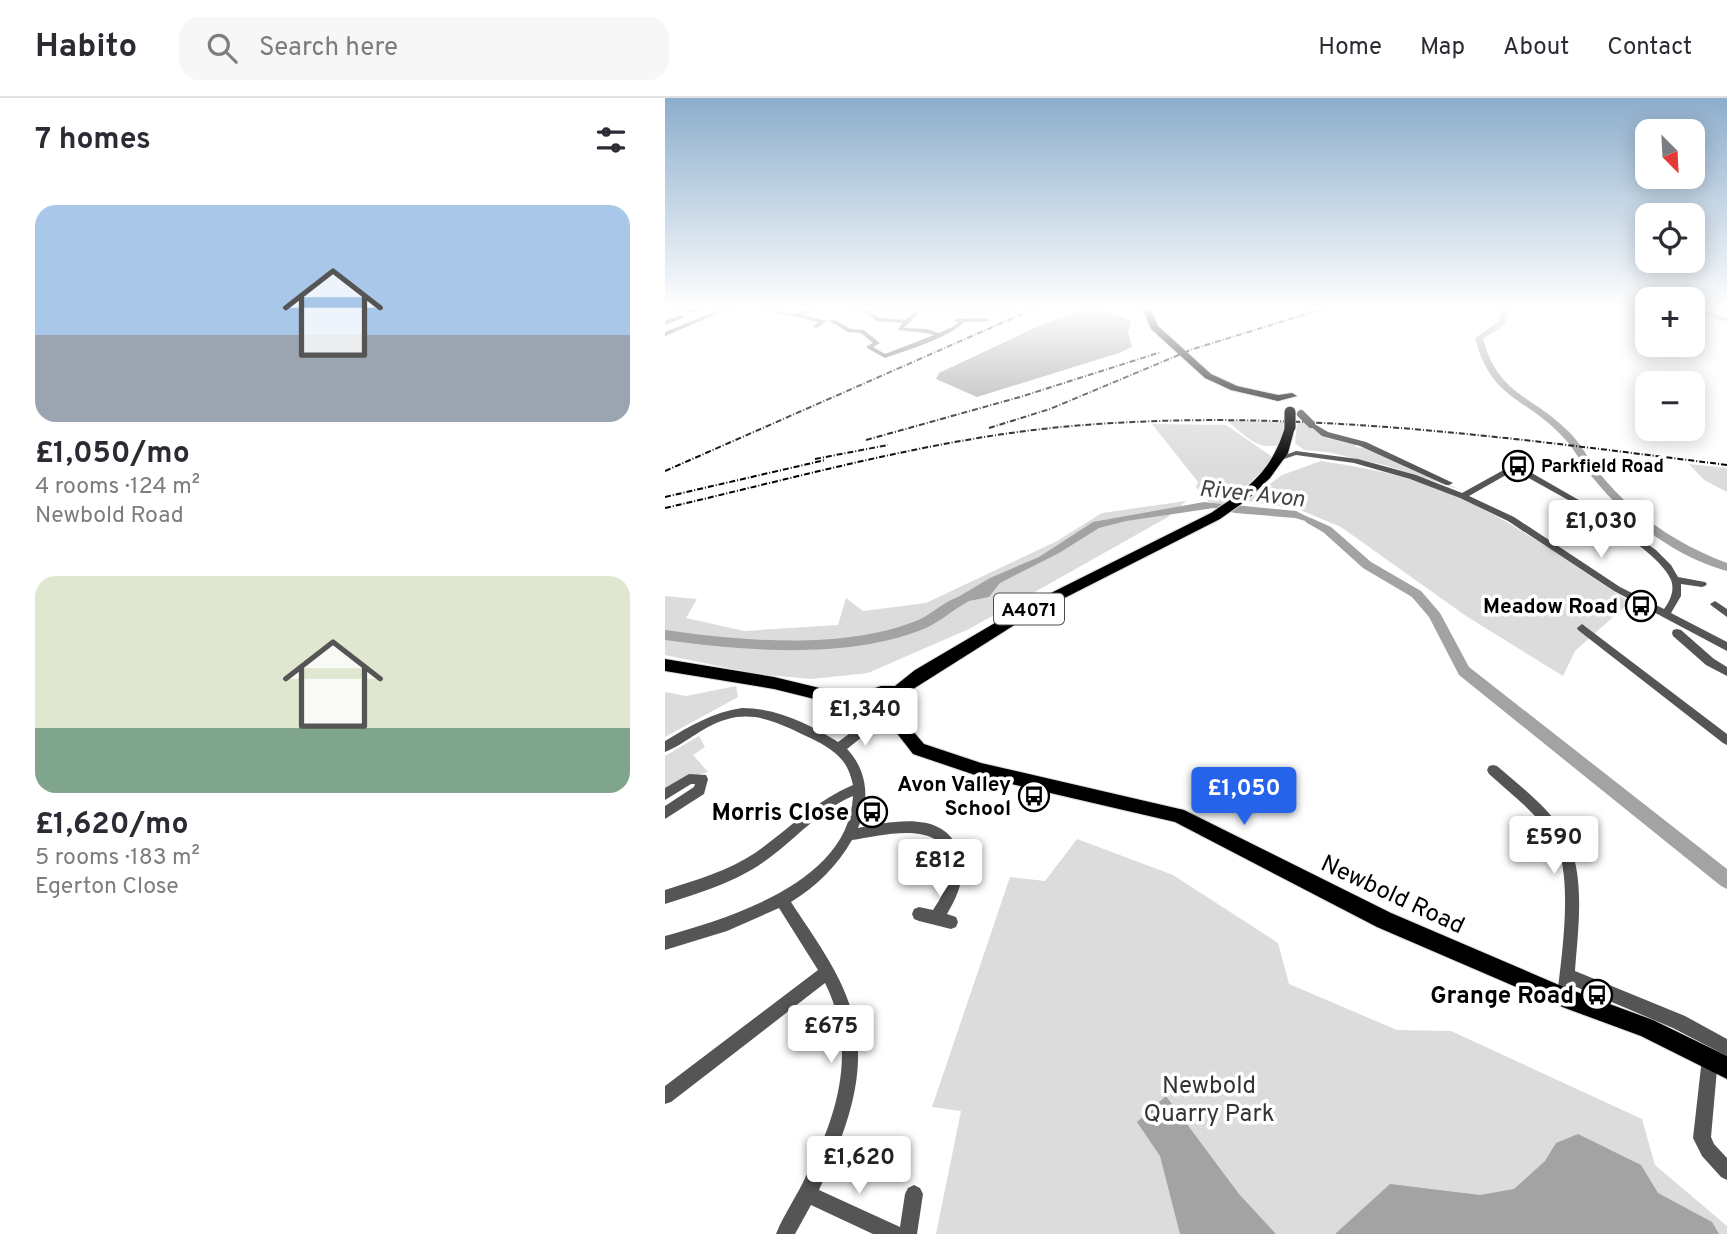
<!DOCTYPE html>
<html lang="en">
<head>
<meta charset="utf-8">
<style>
	:root { --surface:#fff; --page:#f7f7f7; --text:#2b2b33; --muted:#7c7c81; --line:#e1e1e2; --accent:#2563eb }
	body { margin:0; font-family:Overpass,sans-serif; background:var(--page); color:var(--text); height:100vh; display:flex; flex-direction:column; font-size:26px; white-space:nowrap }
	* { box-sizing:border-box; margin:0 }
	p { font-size:23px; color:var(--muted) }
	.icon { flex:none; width:38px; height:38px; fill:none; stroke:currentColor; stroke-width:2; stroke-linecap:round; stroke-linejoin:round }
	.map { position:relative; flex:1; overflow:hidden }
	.details { display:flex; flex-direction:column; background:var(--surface); width:665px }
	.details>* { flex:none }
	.needle { width:46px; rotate:156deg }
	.tools { position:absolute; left:970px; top:21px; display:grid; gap:14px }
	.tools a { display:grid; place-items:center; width:70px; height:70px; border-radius:14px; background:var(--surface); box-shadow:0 4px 18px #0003; font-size:35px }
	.price { position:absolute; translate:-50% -60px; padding:0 16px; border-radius:7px; background:#fff; color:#222; font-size:23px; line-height:46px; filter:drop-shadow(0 2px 4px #0008) }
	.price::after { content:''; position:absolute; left:50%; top:42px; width:21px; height:16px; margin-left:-10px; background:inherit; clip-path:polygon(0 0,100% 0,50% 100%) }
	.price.selected { background:var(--accent); color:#fff }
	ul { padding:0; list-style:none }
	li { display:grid; align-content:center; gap:14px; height:371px; padding:0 35px }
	li span { display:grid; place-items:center; height:217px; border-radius:21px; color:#555 }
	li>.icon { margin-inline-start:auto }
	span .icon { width:126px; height:126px; fill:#fffc; stroke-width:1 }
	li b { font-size:30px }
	h2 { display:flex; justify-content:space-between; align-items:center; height:84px; padding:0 35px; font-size:30px }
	header { display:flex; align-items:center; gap:42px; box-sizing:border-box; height:98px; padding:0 35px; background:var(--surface); border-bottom:2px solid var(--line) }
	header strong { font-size:33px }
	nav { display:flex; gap:38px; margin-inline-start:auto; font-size:24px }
	.search { width:490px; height:63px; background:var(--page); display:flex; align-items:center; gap:18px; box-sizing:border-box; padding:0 24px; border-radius:21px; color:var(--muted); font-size:26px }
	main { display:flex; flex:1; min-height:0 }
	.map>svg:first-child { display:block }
</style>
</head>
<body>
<header>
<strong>Habito</strong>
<div class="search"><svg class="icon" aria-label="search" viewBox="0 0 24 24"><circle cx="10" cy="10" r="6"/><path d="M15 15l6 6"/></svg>Search here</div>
<nav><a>Home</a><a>Map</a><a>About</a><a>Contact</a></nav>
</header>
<main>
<section class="details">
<h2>7 homes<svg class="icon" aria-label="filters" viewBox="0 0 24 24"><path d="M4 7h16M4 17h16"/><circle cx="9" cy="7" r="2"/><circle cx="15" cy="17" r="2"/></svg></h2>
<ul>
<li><span style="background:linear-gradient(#a9c7e8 60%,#9aa5b1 0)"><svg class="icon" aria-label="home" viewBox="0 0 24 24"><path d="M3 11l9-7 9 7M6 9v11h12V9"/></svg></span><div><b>£1,050/mo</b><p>4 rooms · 124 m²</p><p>Newbold Road</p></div></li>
<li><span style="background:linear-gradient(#dfe7d0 70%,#7fa58c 0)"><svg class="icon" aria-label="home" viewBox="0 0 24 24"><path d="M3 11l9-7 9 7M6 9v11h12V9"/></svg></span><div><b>£1,620/mo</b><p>5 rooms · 183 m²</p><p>Egerton Close</p></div></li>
</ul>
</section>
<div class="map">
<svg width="1062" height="1136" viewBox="0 0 1062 1136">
	<rect width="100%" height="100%" fill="#fff"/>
	<path fill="#dcdcdc" d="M357,209L342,217L205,213L193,210Z
		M562,323L621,324L619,345C595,356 580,337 562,323Z
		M642,324L651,333L691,346L690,349L702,350L796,392L719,367L662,354L639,352L630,345L632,325Z
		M487,326L561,327L606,358L607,363L566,403L558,406L544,404L531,389L533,384Z
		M656,363C688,368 720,373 750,383C829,407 897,460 965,504L910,553L898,578L801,518L676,429L633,411L582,403L617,377Z
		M1024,366L1062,370V394L1039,382Z
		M521,403L503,419L304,531L203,575L147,581L92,576L0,557V498L32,501L21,520L79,533L173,527L181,500L198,513L261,505L392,443L437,415Z
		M71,588L73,599L0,639V594L21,598Z
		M34,638L40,649L28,657L43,674L22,680L0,694V658Z
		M412,741L508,777L613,845L624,886L732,932L786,933L977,1021L990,1067L1062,1128V1136H271L296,1013L267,1009L345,779L380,783Z"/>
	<path fill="#a3a3a3" d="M416,213C433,213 452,213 466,224L463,234L467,249L454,255L312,299L271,281L274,275L376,227Z
		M539,404L631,413L667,431L658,434L644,424L630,420L570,415L549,410L461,423L434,430L394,455L335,485L324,499L304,503L284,515L273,511L325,480L374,459L428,424Z
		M501,998L574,1096L611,1136H515L495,1058L472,1024Z
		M913,1036L976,1067L993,1095L1047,1124L1054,1136H670L725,1086L815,1097L849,1091L880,1063L891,1045Z"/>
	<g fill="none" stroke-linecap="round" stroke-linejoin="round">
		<path stroke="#a3a3a3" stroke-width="2" d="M830,209L842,211"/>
		<path fill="#a3a3a3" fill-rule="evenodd" d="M838,209H846L839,227L818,241C834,298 866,296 903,333C915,344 922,359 932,372C965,415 1011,446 1062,465V473C1009,458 962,422 928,380C916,366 909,349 896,337C858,298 826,301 810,240L833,224Z
			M1027,209L1062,220V224L1027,212Z
			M646,420L666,429L706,464L756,493L775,515L804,569L1062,771V791L1056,788L794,577L764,519L747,499L698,470L658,434L642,425L640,423Z
			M293,499L299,503L298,506C286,514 274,524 261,530C184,562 81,553 0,542V532C77,543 177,552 251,523C266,517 278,504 293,499Z"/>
		<g stroke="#dbdbdb" stroke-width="2">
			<path id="major" d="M229,615L234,617L259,646L316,665L519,712L726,815L901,890L988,922L1062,958V981L976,938L900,910L712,829L510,724L316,679L248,656L221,621L224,617Z"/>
		</g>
		<g stroke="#dbdbdb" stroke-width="2">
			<path id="highway" d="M477,209H485L493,228L546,276L572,288L613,297L627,295L632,298L613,303L566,292L540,280L486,231Z
				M625,326L630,329L623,355L605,380L582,402L555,421L362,519L245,593C259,623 212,643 192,623L190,611L109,591L0,573V561L109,579L196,600L202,593L216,588H230L250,572L352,512L546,415C584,389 606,375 620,329ZM222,598L232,601L230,611L221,616L207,617V609L214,601Z"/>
		</g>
		<path fill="#555" fill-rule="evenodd" d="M6,209L29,211L42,209L30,215Z
			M61,209H69L0,238V234Z
			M87,209C102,209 116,215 130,215C138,215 144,209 153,209L138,217L162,223L151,230L148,228L154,224Z
			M186,209L203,212L215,220L240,222L249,214H253V216L239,230L262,231L274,235L289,228L293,224L290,223V221L321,220L324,222L321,224H299C286,239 240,253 220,260L202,250V248L208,245L196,235L183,234L163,222L168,221L186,231L199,232L215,245L208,249L220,256L269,237L261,235L233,232L237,225L212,223L199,214L184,212Z
			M16,217L19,219L18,220L0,227V223Z
			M646,324L663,334L701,344L788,385L784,387H781L695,348L657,338L644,327L642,326Z
			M631,353L693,361L751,377L797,395L844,369L858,370L919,405L969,437L991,452L1006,467L1013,479L1040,484L1042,486L1040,488L1037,489L1016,486V498L1006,515L1062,544V553L949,493L843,423L795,400L745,381L689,365L631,357L616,362L612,360ZM848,373L853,374C888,394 991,446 1006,482C1010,492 1005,503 999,511L955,489L849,419L804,398Z
			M1050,503L1062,511V519L1047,508L1045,506Z
			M917,526L1062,636V647L1058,645L913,532L912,530Z
			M1012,531L1016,532L1049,561L1062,569V578L1041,567L1008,538L1007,535L1008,532Z
			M77,610C111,610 145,626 173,644L204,621L208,619L212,621L214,624L212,627L182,651C203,673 205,703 193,730C230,723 283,711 296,759C301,779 292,799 282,816L291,819L293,824L291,829L286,831L254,823L249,821L247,816L249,811L254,809L268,812C278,797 287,781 283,761C275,721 216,738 187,742C172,768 152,788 126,804C148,838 174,872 186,911C206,973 180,1036 154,1092L235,1129L240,1096L243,1090L249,1087L255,1090L258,1096L252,1136H208L146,1107L130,1136H111C119,1116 132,1098 141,1078C173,1017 193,951 160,885L6,1004L0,1006V988L153,872L114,810L62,833L0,852V838C67,819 184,784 188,698C154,712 130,742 100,763C71,784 34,795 0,806V792C31,782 63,773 90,755C123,732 150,703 188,687C186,678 183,669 177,662C168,651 154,644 141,638C116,626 91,613 63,621C39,627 22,645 0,654V643C25,628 48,614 77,610Z
			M828,667L832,668C855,688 882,708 898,734C922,771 913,831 910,873L1020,918L1062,941V958L1008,930L909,888L905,905L900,908L895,905L892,900C896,861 910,774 888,741C872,715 846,696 824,676L822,672L824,668Z
			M24,676L41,677L43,681L39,696L0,721V708L29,689L30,686H26L0,702V690Z
			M1045,952L1051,954L1053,960L1046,1039L1049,1046L1062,1060V1082L1056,1079L1037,1058L1028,1040L1037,960L1039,954Z"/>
		<use href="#major" fill="#000" fill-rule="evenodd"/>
		<use href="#highway" fill="#000" fill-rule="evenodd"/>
		<path stroke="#000" stroke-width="2" stroke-dasharray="6 2 1 2" stroke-linecap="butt" d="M324,330L385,311L528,251L664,209
			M201,342L355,299L496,254
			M150,361L223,347
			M0,373L373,209
			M0,399L160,362
			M0,410C131,380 262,342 396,329C619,308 841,339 1062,367"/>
		<g stroke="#dbdbdb" stroke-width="12" stroke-linecap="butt">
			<path id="highway-bridge" d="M625,314V329"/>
		</g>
		<path stroke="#555" stroke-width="8" d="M636,316L646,326"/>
		<use href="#highway-bridge" stroke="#000" stroke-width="11"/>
	</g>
	<linearGradient id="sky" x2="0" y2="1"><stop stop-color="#8cadcc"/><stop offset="0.57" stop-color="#fff"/><stop offset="1" stop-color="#fff" stop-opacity="0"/></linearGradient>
	<rect width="1062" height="368" fill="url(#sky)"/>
	<defs>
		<g id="bus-ring" transform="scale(1.575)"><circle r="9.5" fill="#fff" stroke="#000" stroke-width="1.5"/><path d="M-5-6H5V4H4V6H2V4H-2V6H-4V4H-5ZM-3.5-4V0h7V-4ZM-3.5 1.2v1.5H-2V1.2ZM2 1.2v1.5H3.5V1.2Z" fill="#000"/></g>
	</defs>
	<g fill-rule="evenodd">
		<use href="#bus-ring" x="853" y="368"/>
		<use href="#bus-ring" x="976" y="508"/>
		<use href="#bus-ring" x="369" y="698"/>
		<use href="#bus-ring" x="207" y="714"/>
		<use href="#bus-ring" x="932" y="897"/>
	</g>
	<g text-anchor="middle" stroke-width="7" stroke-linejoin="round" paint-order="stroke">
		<g font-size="18" font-weight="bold" fill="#000" stroke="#fff" text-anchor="start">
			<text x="876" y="374">Parkfield Road</text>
		</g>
		<rect fill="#fff" stroke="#4c4c4c" stroke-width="2" x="329" y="495.5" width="70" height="31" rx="5"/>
		<g font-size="19" font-weight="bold" fill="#000">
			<text x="364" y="518">A4071</text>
		</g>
		<g font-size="21" font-weight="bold" fill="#000" stroke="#fff" text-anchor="end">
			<text x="953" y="515">Meadow Road</text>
			<text x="346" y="693">Avon Valley<tspan x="346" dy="24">School</tspan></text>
		</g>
		<g font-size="23" font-style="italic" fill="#444" stroke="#fff">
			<text transform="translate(587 395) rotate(6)" y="8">River Avon</text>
		</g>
		<g font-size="24" font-weight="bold" fill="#000" stroke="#fff" text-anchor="end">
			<text x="184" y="722">Morris Close</text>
			<text x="909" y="905">Grange Road</text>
		</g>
		<g font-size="24" fill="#000" stroke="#fff">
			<text transform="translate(728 796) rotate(25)" y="8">Newbold Road</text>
		</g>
		<g font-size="24" fill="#333" stroke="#fff">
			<text x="544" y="995">Newbold<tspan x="544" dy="28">Quarry Park</tspan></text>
		</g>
	</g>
</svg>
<div class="tools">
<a><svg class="needle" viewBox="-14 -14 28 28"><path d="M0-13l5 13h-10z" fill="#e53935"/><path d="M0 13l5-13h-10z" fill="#7c7c81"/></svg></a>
<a><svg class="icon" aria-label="locate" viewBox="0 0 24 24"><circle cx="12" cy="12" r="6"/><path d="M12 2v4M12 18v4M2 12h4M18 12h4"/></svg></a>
<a>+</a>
<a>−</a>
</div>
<b class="price" style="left:936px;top:462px">£1,030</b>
<b class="price" style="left:200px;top:650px">£1,340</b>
<b class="price selected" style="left:579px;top:729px">£1,050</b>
<b class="price" style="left:889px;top:778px">£590</b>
<b class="price" style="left:275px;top:801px">£812</b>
<b class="price" style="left:166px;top:967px">£675</b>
<b class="price" style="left:194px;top:1098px">£1,620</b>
</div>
</main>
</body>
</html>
